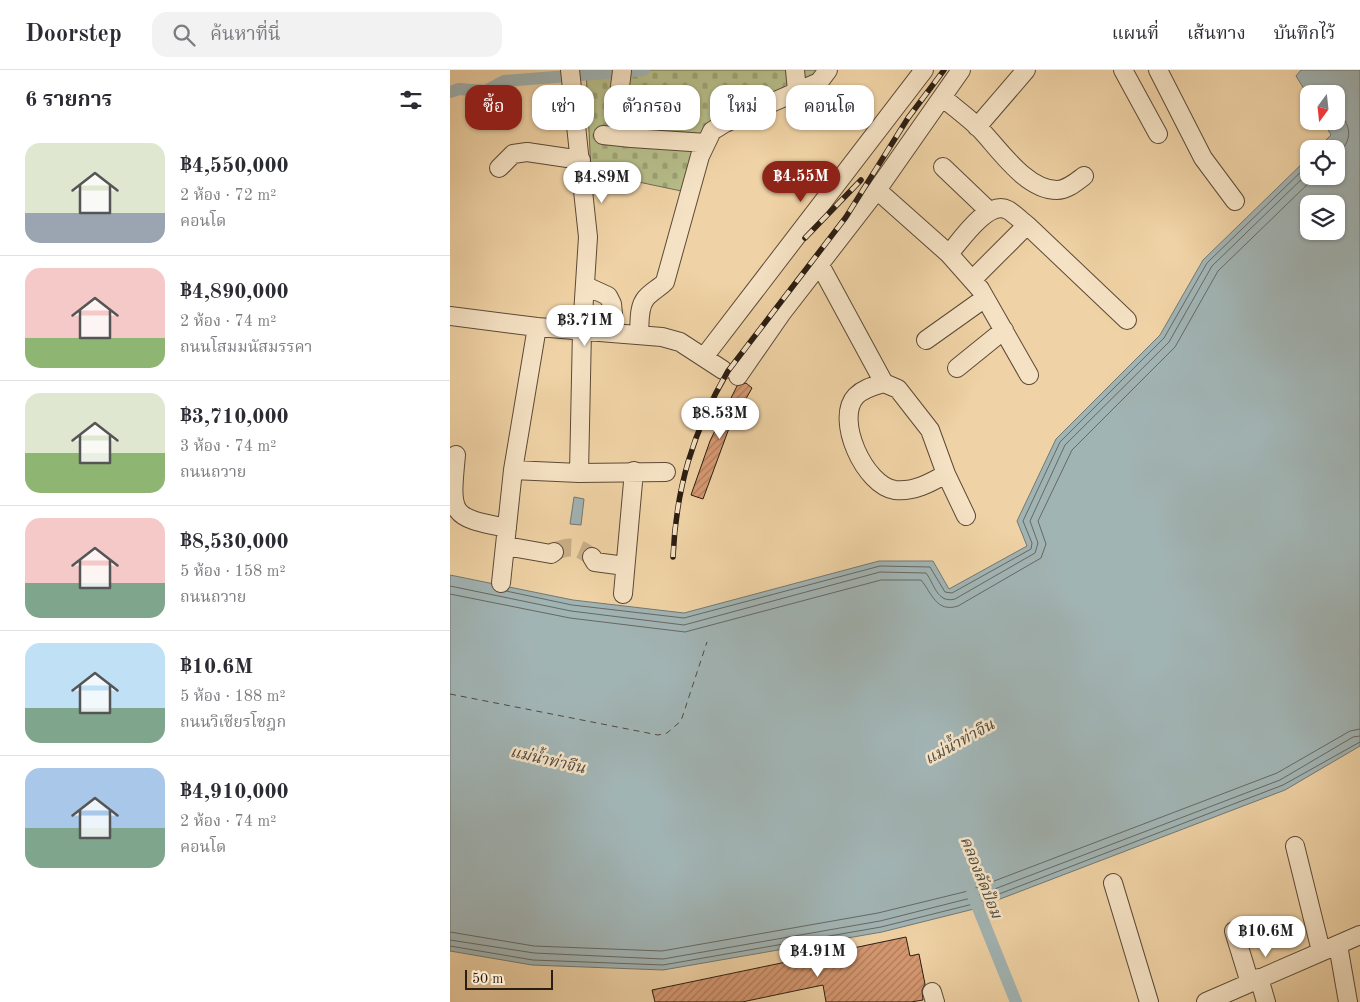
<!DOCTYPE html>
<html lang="th">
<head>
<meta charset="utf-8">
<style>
	:root { --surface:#fff; --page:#f2f2f3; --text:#2b2b33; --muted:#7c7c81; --line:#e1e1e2; --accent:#8f2418 }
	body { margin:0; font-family:"Old Standard TT","Noto Serif Thai",serif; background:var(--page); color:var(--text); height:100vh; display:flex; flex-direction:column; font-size:19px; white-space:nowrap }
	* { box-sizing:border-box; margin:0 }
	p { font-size:16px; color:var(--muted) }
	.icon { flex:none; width:28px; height:28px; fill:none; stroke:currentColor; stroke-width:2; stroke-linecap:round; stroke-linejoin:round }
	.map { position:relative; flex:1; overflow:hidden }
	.details { display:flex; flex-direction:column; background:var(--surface); width:450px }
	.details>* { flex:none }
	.guide { position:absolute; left:15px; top:15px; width:475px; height:45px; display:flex; gap:10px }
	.needle { width:32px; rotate:195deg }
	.tools { position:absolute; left:850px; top:15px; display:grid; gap:10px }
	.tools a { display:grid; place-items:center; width:45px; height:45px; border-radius:10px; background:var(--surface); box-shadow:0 1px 4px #0004; font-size:25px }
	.scale { position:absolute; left:15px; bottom:12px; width:88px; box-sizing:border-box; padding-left:5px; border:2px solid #2b1d12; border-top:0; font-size:14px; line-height:18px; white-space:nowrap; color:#2b1d12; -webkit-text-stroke:4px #f5e2c4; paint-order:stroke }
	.price { position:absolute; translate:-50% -42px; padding:0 11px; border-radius:18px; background:#fff; color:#222; font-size:16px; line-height:32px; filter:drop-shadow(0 1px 2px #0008) }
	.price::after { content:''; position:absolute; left:50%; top:30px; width:15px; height:11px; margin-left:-8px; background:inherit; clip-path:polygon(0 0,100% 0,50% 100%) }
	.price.on { background:var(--accent); color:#fff }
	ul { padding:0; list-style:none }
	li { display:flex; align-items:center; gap:15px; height:125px; padding:0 25px }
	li+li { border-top:1px solid var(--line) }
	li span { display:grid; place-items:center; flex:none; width:140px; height:100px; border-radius:15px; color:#555 }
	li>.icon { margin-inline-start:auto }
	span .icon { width:60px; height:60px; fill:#fffc; stroke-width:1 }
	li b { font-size:21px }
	h2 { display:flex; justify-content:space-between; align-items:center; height:60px; padding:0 25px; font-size:21px }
	.chip { padding:0 18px; border-radius:15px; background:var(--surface); box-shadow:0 1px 4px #0004; font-size:18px; line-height:45px }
	.chip.on { background:var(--accent); color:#fff }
	header { display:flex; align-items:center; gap:30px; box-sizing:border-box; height:70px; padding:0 25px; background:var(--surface); border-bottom:1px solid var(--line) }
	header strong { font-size:24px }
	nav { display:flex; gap:28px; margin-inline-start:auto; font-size:18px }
	.search { width:350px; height:45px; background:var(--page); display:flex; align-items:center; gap:12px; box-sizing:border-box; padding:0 18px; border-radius:15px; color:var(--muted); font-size:19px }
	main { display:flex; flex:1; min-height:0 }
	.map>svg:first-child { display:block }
</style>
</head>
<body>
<header>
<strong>Doorstep</strong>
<div class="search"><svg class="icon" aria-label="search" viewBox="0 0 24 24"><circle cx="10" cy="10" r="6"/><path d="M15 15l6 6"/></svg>ค้นหาที่นี่</div>
<nav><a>แผนที่</a><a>เส้นทาง</a><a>บันทึกไว้</a></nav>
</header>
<main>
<section class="details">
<h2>6 รายการ<svg class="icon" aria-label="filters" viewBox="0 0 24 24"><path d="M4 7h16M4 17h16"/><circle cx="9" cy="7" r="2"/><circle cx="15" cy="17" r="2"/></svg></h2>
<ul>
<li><span style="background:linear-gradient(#dfe7d0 70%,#9aa5b1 0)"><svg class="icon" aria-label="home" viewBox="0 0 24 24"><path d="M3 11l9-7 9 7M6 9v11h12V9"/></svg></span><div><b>฿4,550,000</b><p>2 ห้อง · 72 m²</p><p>คอนโด</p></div></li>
<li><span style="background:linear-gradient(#f6c9c9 70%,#8fb573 0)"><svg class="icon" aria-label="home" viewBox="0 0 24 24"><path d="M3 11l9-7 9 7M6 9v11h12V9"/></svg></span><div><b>฿4,890,000</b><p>2 ห้อง · 74 m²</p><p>ถนนโสมมนัสมรรคา</p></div></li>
<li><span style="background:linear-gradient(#dfe7d0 60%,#8fb573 0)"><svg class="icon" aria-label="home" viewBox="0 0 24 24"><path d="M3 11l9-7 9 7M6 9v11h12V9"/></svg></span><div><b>฿3,710,000</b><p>3 ห้อง · 74 m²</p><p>ถนนถวาย</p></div></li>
<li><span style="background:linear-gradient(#f6c9c9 65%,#7fa58c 0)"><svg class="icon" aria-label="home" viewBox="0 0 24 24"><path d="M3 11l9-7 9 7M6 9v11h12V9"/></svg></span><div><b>฿8,530,000</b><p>5 ห้อง · 158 m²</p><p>ถนนถวาย</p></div></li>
<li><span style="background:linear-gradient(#bfe0f5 65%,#7fa58c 0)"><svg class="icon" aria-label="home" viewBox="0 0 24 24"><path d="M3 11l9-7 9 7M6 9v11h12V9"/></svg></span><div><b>฿10.6M</b><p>5 ห้อง · 188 m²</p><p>ถนนวิเชียรโชฎก</p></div></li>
<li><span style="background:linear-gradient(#a9c7e8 60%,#7fa58c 0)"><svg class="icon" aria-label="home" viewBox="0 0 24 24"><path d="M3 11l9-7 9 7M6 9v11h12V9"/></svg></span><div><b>฿4,910,000</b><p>2 ห้อง · 74 m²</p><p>คอนโด</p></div></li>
</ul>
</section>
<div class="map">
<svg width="910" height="932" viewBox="0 0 910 932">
	<defs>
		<pattern id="cemetery-stones" width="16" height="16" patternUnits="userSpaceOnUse" patternTransform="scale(1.25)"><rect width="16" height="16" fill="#b6bd89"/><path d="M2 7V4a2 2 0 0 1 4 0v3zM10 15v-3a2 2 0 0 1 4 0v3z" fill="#9da275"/></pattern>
		<pattern id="building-hatch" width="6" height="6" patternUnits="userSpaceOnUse" patternTransform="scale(1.25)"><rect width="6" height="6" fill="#d79972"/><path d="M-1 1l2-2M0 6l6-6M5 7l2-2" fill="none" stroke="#af7c5c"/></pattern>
	</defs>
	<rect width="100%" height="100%" fill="#efd2a5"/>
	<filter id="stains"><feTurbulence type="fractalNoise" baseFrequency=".004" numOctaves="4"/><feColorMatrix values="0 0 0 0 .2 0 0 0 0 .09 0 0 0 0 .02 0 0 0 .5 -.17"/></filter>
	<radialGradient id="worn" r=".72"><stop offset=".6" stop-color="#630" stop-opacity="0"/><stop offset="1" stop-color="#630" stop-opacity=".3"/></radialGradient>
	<path fill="url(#cemetery-stones)" stroke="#706d4e" d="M136,0H377L257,63L236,122L141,102Z"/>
	<path fill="#a1b4b4" stroke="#727873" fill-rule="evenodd" d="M851,0H910V676L835,720L524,839L432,862L213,900L82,895L0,881V505L123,530L234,543L429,491H483L499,519L577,476L567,451L606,369L710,265L753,190L859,87V106H886V79H867L881,65L873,51H886V24H859V27L846,6ZM859,134H886V161H859Z
		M124,427L134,429L131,455L120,454Z"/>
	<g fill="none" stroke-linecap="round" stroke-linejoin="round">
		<path stroke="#666863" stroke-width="1" d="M886,38C902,57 904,69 886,86
			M0,516L121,541L234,555L430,502L476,503C484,513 487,534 505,529L585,483L588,473L580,451L615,375L719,272L762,196L859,102
			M56,521L122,535L234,548L430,496L480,497L495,522L502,523L581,479L582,473L573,451L610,372L714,268L757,193L859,94
			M0,524L120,548L235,562L431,510H471C482,523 486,543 508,536L591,488L596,474L588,451L622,380L725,277L768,201L866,106
			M0,862L84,876L212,881L428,843L518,821L827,703L900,661L910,659
			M0,870L84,883L213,889L430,851L521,828L830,710L903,667L910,666
			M0,876L83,890L213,895L431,857L523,834L833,715L910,672"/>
		<path stroke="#a1b4b4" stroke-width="12" d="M0,22L9,19L35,21L54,11L194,0
			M522,823L566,932"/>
		<path stroke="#4e4a43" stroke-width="1" stroke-dasharray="6 5" stroke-linecap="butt" d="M0,624L208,665L217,663L231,651L257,572"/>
	</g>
	<path fill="url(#building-hatch)" stroke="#2b1d12" d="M296,313L302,318L278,361L253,429L241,425L260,371L274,342L287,316Z
		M456,867L460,886L469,884L475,914L472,920L473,930L461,932H376L373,915L292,932H205L202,920Z"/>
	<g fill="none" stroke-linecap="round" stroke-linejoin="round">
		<path stroke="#c8ae88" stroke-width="18" stroke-dasharray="18 9" stroke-linecap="butt" d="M104,482C120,474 129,477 142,487"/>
		<g stroke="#5c4a37" stroke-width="20">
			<path id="minor" d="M120,0L138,167L132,260L129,403
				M172,0C170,23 161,52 181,68L256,73
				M345,0L347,21
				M673,0L708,64
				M708,0L753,88L785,131
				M492,27C504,37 516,46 528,57C548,77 575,120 607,120C617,120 626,112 634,106
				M527,57L576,0
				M153,65L181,68
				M493,97L538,140
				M49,98L63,84L77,82L131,90
				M427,120L499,184L530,219L579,305
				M499,184C511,170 538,129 558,140C565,144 571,151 577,155
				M370,195L434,313
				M522,210L577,155L677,250
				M136,216L158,226L162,234L165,263
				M0,246L87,257L212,267L230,272L273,300
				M189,264C190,253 188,237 196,228C201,222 209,218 215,212L250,86L262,61L275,53L369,12L378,0
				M476,270L535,228
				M254,287L474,0
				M507,298L554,260
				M288,306L331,244L427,120L511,0
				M6,385C0,446 0,447 57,458
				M63,400L87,257
				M496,404C480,413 464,422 445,420C415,416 384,349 406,326C414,318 424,316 434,313L448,319L480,360L496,404L516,446
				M56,476L101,484L104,482
				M142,487L145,492L175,496
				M51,513L63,400L129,403L216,402
				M173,524L184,401
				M845,776L871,881
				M663,813L699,932
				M784,861L800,913
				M888,875L898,932
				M809,908L816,932
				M482,922L485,932
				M756,932L910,865"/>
		</g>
		<use href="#minor" stroke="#f5e2c4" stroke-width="18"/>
		<g stroke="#2b1d12" stroke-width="5.5">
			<path id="rail" d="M355,168L411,110
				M223,487C226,418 243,361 278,301L396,147L458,48L494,0"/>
		</g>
		<use href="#rail" stroke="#f5e2c4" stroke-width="4" stroke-dasharray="11" stroke-linecap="butt"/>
	</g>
	<g text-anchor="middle" stroke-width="5" stroke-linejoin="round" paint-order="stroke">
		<g font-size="16" font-style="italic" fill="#4e4a43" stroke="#f5e2c4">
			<text transform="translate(509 671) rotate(-29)" y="6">แม่น้ำท่าจีน</text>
			<text transform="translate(98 689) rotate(13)" y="6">แม่น้ำท่าจีน</text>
			<text transform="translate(532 807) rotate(68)" y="6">คลองลัดป้อม</text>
		</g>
	</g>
	<rect width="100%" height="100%" filter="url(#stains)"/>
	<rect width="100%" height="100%" fill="url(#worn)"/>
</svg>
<div class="tools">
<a><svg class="needle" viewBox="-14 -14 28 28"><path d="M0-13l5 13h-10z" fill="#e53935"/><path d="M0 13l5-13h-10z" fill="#7c7c81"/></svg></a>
<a><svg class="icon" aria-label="locate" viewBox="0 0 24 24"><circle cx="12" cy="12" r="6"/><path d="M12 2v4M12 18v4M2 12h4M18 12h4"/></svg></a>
<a><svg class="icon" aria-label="layers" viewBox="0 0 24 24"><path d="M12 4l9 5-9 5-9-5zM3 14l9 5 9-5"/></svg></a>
</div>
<div class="scale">50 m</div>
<b class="price on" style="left:351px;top:133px">฿4.55M</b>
<b class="price" style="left:152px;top:134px">฿4.89M</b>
<b class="price" style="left:135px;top:277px">฿3.71M</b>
<b class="price" style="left:270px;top:370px">฿8.53M</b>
<b class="price" style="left:816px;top:888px">฿10.6M</b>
<b class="price" style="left:368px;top:908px">฿4.91M</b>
<div class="guide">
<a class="chip on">ซื้อ</a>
<a class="chip">เช่า</a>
<a class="chip">ตัวกรอง</a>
<a class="chip">ใหม่</a>
<a class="chip">คอนโด</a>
</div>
</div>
</main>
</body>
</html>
